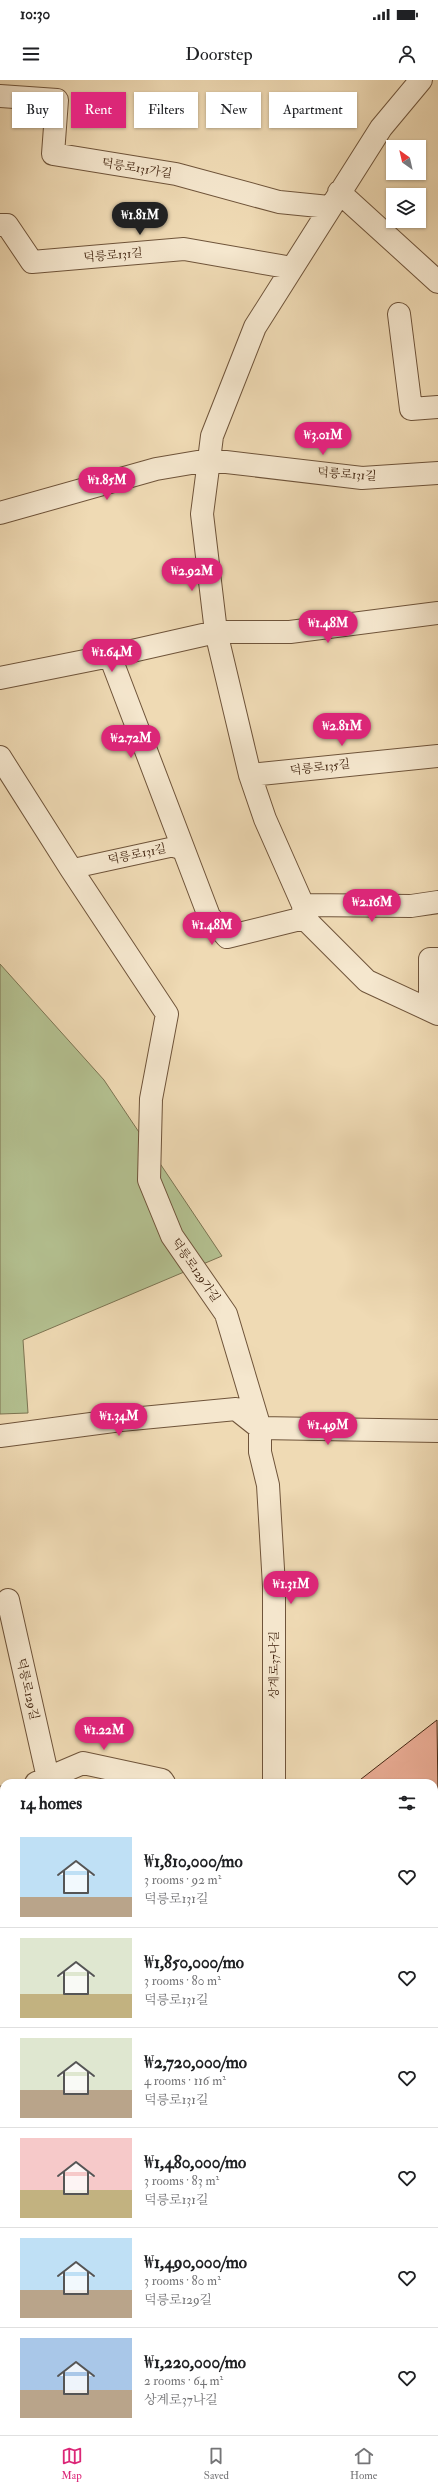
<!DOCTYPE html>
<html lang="en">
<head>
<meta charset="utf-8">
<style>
	:root { --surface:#fff; --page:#f6f6f6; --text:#202124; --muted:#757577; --line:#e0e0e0; --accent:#db2777 }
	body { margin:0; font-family:"IM FELL Double Pica","Noto Serif KR",serif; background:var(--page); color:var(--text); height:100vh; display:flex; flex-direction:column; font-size:15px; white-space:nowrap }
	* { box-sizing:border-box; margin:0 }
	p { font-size:13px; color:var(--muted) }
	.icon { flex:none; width:22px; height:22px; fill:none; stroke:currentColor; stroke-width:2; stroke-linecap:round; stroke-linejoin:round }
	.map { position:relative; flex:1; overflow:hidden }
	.details { position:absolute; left:0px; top:1699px; width:438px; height:656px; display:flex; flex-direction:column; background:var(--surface); border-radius:12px 12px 0 0; box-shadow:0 1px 3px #0004 }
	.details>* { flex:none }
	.hud { position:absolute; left:12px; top:12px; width:414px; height:36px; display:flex; gap:8px }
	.needle { width:26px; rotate:326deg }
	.buttons { position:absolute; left:386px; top:60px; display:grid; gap:8px }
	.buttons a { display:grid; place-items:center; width:40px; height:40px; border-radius:0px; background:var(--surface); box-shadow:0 1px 3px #0004; font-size:20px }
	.price { position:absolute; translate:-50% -34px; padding:0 9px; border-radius:14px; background:var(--accent); color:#fff; font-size:13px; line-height:26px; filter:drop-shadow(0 1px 2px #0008) }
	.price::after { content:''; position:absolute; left:50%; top:24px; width:12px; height:9px; margin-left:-6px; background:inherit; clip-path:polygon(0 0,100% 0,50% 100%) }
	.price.current { background:#222; color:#fff }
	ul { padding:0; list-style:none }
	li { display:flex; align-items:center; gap:12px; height:100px; padding:0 20px }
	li+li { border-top:1px solid var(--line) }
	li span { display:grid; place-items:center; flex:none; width:112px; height:80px; border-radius:0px; color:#555 }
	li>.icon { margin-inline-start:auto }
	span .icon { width:48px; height:48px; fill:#fffc; stroke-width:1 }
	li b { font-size:17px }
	h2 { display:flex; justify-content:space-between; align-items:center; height:48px; padding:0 20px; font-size:17px }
	.tag { padding:0 14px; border-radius:0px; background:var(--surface); box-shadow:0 1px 3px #0004; font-size:14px; line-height:36px }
	.tag.current { background:var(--accent); color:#fff }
	.status { display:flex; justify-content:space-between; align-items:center; height:28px; padding:0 20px; background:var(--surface); direction:ltr }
	.status svg { height:11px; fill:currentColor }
	header { display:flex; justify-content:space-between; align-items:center; height:52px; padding:0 20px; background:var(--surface); font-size:18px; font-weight:600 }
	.dock { display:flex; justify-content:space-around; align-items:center; height:56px; border-top:1px solid var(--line); background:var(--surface); font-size:11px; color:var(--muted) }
	.dock a { display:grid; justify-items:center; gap:2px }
	.dock .current { color:var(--accent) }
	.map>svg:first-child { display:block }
</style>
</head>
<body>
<div class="status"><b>10:30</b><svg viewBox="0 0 49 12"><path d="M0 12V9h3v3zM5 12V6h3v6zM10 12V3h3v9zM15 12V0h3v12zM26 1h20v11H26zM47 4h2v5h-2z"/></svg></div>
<header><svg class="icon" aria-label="menu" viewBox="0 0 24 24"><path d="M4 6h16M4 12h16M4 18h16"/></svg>Doorstep<svg class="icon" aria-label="person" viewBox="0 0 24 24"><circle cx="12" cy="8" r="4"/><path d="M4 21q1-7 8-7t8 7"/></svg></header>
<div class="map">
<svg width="438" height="2355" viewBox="0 0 438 2355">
	<rect width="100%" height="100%" fill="#efdab4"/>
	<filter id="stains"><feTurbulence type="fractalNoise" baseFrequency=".005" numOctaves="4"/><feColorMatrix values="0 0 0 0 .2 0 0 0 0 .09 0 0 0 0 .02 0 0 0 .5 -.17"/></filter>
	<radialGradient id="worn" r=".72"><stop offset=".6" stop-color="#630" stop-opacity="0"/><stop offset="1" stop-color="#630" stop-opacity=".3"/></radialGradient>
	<path fill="#b4c191" stroke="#7c7452" d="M0,884L104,1000L222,1176L23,1260L28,1333L0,1334Z"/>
	<path fill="#e8aa92" stroke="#442712" d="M437,1640L438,1716L434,1719V1703H356Z
		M438,2039V2118L434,2121V2042Z"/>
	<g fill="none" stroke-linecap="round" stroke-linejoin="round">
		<g stroke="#6f543a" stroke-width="21">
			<path id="lane" d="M71,789L172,767L183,770"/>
		</g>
		<g stroke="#6f543a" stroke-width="24">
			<path id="street" d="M421,0L381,48L255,247L212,356L209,380L202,434L216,552L250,695L265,739L303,825L304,838L367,901L438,934
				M0,16L57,20L53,74L176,94L279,122L329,127
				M339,112L438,202
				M0,145H7L32,182L184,169L292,188
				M399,234L411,329L438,327
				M0,433L156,389L209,380L362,398L438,393
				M110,576L209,836L227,857L304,838
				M0,598L110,576L216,552H290L438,533
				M0,677L71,789L167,934L151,1019L149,1100L172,1156L226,1234L260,1348V1372L268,1405L274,1506V1703
				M250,695L438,676
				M303,825L411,826L438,822
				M430,930V879H438
				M0,1356L121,1340L236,1329L260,1348L438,1351
				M8,1520L48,1698
				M36,1703L83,1683L162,1700L164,1703
				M0,1719L4,1717
				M0,1737L4,1742
				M0,2048L4,2051
				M0,2126L4,2118
				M0,2200L4,2206
				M434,2237L438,2241
				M434,2268L438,2265
				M104,2351L107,2355
				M338,2355L342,2351"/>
		</g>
		<use href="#lane" stroke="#f5e7ce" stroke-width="19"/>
		<use href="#street" stroke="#f5e7ce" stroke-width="22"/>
		<g stroke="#442712" stroke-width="4.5">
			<path id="rail" d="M216,2355L217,2351
				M241,2355V2351"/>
		</g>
		<use href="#rail" stroke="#f5e7ce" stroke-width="3" stroke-dasharray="9" stroke-linecap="butt"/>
	</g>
	<g text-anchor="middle" stroke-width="3.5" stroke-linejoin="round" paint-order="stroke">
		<g font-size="12" fill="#442712" stroke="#f5e7ce">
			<text transform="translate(137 88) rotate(9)" y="4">덕릉로131가길</text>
			<text transform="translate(113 175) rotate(-5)" y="4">덕릉로131길</text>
			<text transform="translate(347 394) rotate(4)" y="4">덕릉로131길</text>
			<text transform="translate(320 687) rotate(-7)" y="4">덕릉로135길</text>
			<text transform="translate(137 774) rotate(-12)" y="4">덕릉로131길</text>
			<text transform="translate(196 1190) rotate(55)" y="4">덕릉로129가길</text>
			<text transform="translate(274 1585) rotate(-90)" y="4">상계로37나길</text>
			<text transform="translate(28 1609) rotate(77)" y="4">덕릉로129길</text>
		</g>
	</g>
	<rect width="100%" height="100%" filter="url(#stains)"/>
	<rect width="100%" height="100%" fill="url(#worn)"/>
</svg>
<div class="buttons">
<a><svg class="needle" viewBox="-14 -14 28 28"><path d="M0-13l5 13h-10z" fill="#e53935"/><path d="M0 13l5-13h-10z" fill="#757577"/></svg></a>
<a><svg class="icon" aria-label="layers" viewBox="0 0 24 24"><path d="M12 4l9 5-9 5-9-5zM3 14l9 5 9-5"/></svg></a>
</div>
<b class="price current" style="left:140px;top:156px">₩1.81M</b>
<b class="price" style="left:323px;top:376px">₩3.01M</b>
<b class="price" style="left:107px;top:421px">₩1.85M</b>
<b class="price" style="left:192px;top:512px">₩2.92M</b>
<b class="price" style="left:328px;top:564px">₩1.48M</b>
<b class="price" style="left:112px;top:593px">₩1.64M</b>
<b class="price" style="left:342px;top:667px">₩2.81M</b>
<b class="price" style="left:131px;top:679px">₩2.72M</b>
<b class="price" style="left:372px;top:843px">₩2.16M</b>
<b class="price" style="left:212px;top:866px">₩1.48M</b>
<b class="price" style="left:119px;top:1357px">₩1.34M</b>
<b class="price" style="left:328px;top:1366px">₩1.49M</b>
<b class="price" style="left:291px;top:1525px">₩1.31M</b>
<b class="price" style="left:104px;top:1671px">₩1.22M</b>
<div class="hud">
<a class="tag">Buy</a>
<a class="tag current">Rent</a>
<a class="tag">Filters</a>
<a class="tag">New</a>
<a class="tag">Apartment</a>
</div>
<section class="details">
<h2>14 homes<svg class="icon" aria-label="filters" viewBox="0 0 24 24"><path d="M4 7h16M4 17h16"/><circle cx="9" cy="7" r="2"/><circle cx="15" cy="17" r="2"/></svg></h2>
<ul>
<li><span style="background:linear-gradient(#bfe0f5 75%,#b9a48a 0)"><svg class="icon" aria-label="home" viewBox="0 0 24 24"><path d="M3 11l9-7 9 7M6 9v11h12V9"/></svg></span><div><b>₩1,810,000/mo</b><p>3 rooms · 92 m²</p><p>덕릉로131길</p></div><svg class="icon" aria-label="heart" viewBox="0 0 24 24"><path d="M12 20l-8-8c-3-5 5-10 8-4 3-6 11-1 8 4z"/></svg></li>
<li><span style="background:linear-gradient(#dfe7d0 70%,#c2b280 0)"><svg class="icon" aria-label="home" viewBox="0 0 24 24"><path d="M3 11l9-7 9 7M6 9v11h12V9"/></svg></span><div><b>₩1,850,000/mo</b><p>3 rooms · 80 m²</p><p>덕릉로131길</p></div><svg class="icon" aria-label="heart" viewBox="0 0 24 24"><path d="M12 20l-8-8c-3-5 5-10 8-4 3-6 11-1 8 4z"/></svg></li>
<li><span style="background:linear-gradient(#dfe7d0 65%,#b9a48a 0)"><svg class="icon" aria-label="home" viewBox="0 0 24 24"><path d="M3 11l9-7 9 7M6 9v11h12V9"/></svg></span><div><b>₩2,720,000/mo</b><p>4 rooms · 116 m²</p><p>덕릉로131길</p></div><svg class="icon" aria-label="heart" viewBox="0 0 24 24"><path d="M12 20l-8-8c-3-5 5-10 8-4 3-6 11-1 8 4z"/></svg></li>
<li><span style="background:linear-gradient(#f6c9c9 65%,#c2b280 0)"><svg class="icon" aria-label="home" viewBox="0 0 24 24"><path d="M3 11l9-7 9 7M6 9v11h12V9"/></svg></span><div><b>₩1,480,000/mo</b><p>3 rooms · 83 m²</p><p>덕릉로131길</p></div><svg class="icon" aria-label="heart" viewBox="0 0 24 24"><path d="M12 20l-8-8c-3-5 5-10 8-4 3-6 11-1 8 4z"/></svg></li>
<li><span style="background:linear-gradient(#bfe0f5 65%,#b9a48a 0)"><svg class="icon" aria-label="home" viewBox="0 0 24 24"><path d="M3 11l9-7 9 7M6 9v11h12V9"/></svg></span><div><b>₩1,490,000/mo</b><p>3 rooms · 80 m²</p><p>덕릉로129길</p></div><svg class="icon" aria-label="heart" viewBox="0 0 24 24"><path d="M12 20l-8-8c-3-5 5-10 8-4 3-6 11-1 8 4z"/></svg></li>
<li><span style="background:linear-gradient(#a9c7e8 65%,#b9a48a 0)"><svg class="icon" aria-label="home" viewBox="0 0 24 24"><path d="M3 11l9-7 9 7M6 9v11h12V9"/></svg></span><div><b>₩1,220,000/mo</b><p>2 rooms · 64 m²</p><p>상계로37나길</p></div><svg class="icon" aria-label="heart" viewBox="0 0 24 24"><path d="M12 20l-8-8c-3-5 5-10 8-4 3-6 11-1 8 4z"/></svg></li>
</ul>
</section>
</div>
<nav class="dock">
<a class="current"><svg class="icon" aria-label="map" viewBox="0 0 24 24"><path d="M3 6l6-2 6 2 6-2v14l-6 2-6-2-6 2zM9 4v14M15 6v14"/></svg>Map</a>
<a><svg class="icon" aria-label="saved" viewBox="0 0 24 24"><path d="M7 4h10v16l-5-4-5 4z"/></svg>Saved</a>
<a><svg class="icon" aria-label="home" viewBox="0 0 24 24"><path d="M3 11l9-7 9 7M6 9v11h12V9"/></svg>Home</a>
</nav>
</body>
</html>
